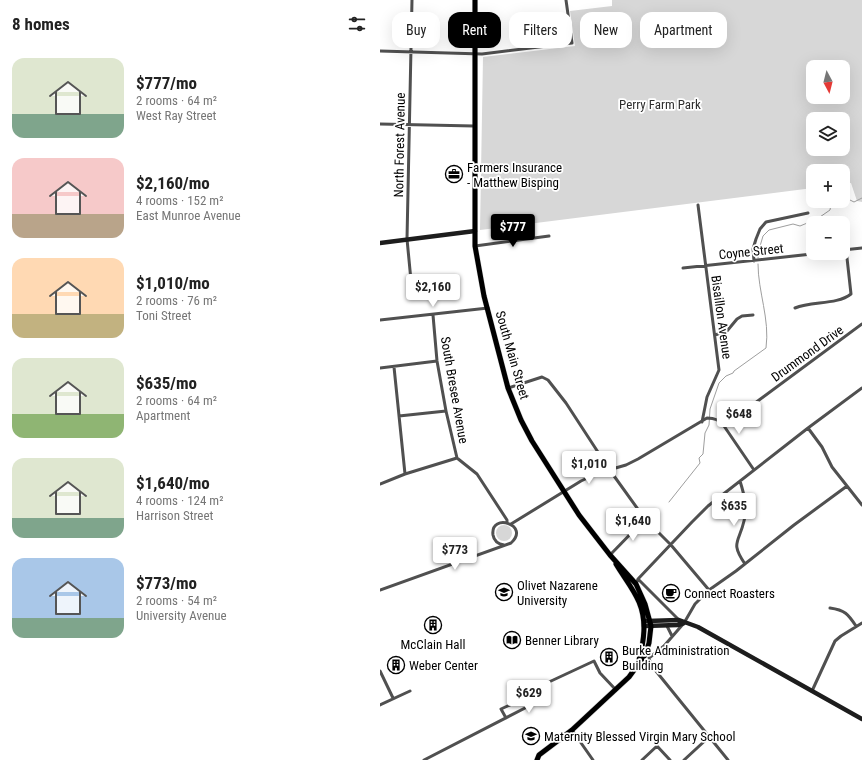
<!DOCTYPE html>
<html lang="en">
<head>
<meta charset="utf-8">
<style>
	:root { --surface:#fff; --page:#f2f2f2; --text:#222; --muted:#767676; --accent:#000 }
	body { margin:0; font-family:"Roboto Condensed",sans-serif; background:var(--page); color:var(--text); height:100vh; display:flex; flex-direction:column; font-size:15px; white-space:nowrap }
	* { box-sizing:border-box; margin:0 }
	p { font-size:13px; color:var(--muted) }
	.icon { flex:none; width:22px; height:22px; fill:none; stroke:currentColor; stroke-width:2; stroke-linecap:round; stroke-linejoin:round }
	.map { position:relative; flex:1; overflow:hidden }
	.side { display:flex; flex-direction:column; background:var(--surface); width:380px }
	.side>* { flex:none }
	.hud { position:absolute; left:12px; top:12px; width:380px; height:36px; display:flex; gap:8px }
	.needle { width:26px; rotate:173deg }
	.fabs { position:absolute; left:426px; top:60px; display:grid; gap:8px }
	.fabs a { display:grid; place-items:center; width:44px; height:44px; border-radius:8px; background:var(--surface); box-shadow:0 4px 16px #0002; font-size:20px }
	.price { position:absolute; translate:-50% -34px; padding:0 9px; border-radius:4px; background:#fff; color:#222; font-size:13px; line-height:26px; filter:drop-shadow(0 1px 2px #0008) }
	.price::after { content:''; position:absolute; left:50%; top:24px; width:12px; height:9px; margin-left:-6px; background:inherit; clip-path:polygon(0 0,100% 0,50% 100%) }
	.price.selected { background:var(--accent); color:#fff }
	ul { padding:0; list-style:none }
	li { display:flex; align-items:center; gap:12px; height:100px; padding:0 12px }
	li span { display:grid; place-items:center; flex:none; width:112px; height:80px; border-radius:12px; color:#555 }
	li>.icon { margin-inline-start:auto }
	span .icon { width:48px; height:48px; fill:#fffc; stroke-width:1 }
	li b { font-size:17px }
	h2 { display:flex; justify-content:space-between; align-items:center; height:48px; padding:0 12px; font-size:17px }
	.tag { padding:0 14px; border-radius:12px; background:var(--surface); box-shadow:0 4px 16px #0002; font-size:14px; line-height:36px }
	.tag.selected { background:var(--accent); color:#fff }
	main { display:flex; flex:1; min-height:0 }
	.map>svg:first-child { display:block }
</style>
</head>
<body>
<main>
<section class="side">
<h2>8 homes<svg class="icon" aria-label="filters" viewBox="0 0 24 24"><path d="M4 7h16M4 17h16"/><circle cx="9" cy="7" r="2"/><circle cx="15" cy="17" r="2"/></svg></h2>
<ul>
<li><span style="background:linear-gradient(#dfe7d0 70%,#7fa58c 0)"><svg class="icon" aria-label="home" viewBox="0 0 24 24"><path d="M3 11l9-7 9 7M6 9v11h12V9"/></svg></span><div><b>$777/mo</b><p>2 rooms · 64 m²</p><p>West Ray Street</p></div></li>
<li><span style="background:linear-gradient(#f6c9c9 70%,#b9a48a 0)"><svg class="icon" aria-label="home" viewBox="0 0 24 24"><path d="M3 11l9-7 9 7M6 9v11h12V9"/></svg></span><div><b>$2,160/mo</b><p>4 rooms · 152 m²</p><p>East Munroe Avenue</p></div></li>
<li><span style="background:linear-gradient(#ffd9b3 70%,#c2b280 0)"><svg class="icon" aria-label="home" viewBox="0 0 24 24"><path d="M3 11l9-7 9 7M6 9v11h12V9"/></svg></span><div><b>$1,010/mo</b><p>2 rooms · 76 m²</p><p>Toni Street</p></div></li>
<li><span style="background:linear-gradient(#dfe7d0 70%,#8fb573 0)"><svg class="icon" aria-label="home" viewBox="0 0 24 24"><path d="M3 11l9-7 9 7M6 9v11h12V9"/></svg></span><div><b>$635/mo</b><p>2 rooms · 64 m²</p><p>Apartment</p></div></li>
<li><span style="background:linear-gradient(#dfe7d0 75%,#7fa58c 0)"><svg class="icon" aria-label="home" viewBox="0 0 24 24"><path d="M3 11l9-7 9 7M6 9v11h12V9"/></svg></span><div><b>$1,640/mo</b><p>4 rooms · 124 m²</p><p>Harrison Street</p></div></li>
<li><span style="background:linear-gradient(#a9c7e8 75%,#7fa58c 0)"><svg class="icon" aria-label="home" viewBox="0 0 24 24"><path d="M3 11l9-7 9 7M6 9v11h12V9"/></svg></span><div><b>$773/mo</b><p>2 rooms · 54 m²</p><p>University Avenue</p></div></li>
</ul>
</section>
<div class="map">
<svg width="482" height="760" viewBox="0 0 482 760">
	<rect width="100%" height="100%" fill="#fff"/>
	<path fill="#d7d7d7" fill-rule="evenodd" d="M232,0H482V202L477,201L471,183L463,184V171H433V188L100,230L103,57L195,46L190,11L232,6ZM433,67H463V97H433ZM433,119H463V149H433Z
		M116 533a8 8 0 1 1 16 0a8 8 0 1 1-16 0Z"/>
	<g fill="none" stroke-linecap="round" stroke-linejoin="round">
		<path stroke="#9e9e9e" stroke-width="1" d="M463,199L466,198L474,202L482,198
			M378,258V253L383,236L389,230L413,224L420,226L437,219L450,210L451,204L457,201
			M289,502L320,463L319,458L323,454L325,433L329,425L330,409L339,383L346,376L353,373L354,371L386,348C390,319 378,292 378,264"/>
		<g stroke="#dbdbdb" stroke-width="6">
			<path id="primary" d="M95,0V246L104,296L128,388L141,420L152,441L199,515L230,555L256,584L265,604L271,626L269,643L265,655L249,677L192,730L159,755L157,760
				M236,564C243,576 253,588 259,602C267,621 264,641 259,660"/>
		</g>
		<path stroke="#505050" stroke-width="3" d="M32,0L27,239L32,291
			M0,51L102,54L192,43L186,0
			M0,124L94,126
			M318,205L339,370L327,397L322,422
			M95,246L169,236
			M463,250L482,248
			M374,261L373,249L376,239L380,229L386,222L428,213
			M303,268L441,253
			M415,308C432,301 457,305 471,294L465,240L466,231
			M53,315L57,361L66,411L77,458L97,474L127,520V522
			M0,320L108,308
			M335,335L347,331L357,319L362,316L373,315
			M14,367L25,474
			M0,368L57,361
			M128,388L162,377L168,380L186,403L229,469L265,519L291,545L329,590
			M19,416L66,411
			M344,426L482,324
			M428,428L442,447L452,467L482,505
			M360,481C364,494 368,508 364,521C359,543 350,542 365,564
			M0,484L25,474L77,458
			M131,524L201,481L218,473L246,465L258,459L327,418C335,418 339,420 344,426L374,470
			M230,555L265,519
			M258,579L299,620
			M256,584L258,579L312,522L328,506L428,428L482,388
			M0,590L131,543C151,525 110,512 113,535C114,541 118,544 124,545
			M450,608C465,610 468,614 476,626
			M287,626L292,636
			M0,671L13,698
			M432,691L455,641L461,636L482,623
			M0,705L30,691
			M126,718L121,709L143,699
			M192,730L213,760
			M44,760L147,707L141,695L214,661L220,673L236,690
			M262,760L277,746L290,760
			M304,760L329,737
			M348,760L271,665L269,658L284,646L304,623L315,604L329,590L356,571L414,525L467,486"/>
		<path stroke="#1d1d1d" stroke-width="4.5" d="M0,243L95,231
			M267,621L299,620L318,627L482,719
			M264,626L298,625L304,623"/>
		<use href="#primary" stroke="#000" stroke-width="5"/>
	</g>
	<defs>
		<g id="office-ring" transform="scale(0.9)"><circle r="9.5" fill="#fff" stroke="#000" stroke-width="1.5"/><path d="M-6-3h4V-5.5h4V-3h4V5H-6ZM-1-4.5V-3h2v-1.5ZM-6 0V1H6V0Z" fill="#000"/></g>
		<g id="university-ring" transform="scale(0.9)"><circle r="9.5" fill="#fff" stroke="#000" stroke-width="1.5"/><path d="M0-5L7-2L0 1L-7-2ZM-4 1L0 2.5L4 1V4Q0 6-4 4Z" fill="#000"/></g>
		<g id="cafe-ring" transform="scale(0.9)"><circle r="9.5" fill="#fff" stroke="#000" stroke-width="1.5"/><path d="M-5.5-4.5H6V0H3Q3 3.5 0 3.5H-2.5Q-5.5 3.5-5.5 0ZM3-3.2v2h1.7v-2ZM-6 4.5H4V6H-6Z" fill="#000"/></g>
		<g id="building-ring" transform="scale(0.9)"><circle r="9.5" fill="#fff" stroke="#000" stroke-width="1.5"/><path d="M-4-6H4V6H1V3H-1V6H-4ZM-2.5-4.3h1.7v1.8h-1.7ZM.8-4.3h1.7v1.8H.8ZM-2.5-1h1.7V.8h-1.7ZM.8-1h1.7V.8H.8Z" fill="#000"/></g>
		<g id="library-ring" transform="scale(0.9)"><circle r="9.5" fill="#fff" stroke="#000" stroke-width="1.5"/><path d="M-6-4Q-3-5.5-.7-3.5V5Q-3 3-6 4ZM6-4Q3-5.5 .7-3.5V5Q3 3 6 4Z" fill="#000"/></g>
		<g id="school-ring" transform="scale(0.9)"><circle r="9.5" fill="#fff" stroke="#000" stroke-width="1.5"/><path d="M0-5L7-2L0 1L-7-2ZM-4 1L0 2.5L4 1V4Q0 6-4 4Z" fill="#000"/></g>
	</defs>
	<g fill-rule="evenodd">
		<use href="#office-ring" x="74" y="174"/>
		<use href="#university-ring" x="124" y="592"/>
		<use href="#cafe-ring" x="291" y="593"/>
		<use href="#building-ring" x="53" y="625"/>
		<use href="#library-ring" x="132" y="640"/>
		<use href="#building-ring" x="229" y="657"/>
		<use href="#building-ring" x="16" y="665"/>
		<use href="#school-ring" x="151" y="736"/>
	</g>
	<g text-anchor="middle" stroke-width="3.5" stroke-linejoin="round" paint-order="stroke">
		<g font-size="13" fill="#2e2e2e" stroke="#fff">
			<text x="280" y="109">Perry Farm Park</text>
		</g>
		<g font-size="13" fill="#000" stroke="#fff">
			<text transform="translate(19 145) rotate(-89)" y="5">North Forest Avenue</text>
			<text transform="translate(371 251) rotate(-6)" y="5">Coyne Street</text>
			<text transform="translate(342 317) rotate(82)" y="5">Bisaillon Avenue</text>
			<text transform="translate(427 353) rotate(-36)" y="5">Drummond Drive</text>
			<text transform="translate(133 355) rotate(74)" y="5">South Main Street</text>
			<text transform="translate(75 390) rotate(80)" y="5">South Bresee Avenue</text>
		</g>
		<g font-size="13" fill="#000" stroke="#fff" text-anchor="start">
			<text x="87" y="172">Farmers Insurance<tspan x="87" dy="15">- Matthew Bisping</tspan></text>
			<text x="137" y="590">Olivet Nazarene<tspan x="137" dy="15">University</tspan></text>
			<text x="304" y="598">Connect Roasters</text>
			<text x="145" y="645">Benner Library</text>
			<text x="53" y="649" text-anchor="middle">McClain Hall</text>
			<text x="242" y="655">Burke Administration<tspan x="242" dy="15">Building</tspan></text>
			<text x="29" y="670">Weber Center</text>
			<text x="164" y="741">Maternity Blessed Virgin Mary School</text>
		</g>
	</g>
</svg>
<div class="fabs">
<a><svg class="needle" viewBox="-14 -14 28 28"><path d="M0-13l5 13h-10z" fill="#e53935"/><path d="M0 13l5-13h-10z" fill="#767676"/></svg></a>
<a><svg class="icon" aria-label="layers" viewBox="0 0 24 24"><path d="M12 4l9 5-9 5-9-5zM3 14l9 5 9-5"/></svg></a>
<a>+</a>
<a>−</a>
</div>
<b class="price selected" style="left:133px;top:248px">$777</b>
<b class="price" style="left:53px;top:308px">$2,160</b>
<b class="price" style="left:359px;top:435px">$648</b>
<b class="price" style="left:209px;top:485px">$1,010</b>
<b class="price" style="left:354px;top:527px">$635</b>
<b class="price" style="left:253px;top:542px">$1,640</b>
<b class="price" style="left:75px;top:571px">$773</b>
<b class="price" style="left:149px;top:714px">$629</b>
<div class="hud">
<a class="tag">Buy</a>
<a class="tag selected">Rent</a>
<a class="tag">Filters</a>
<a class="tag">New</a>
<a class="tag">Apartment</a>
</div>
</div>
</main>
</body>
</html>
